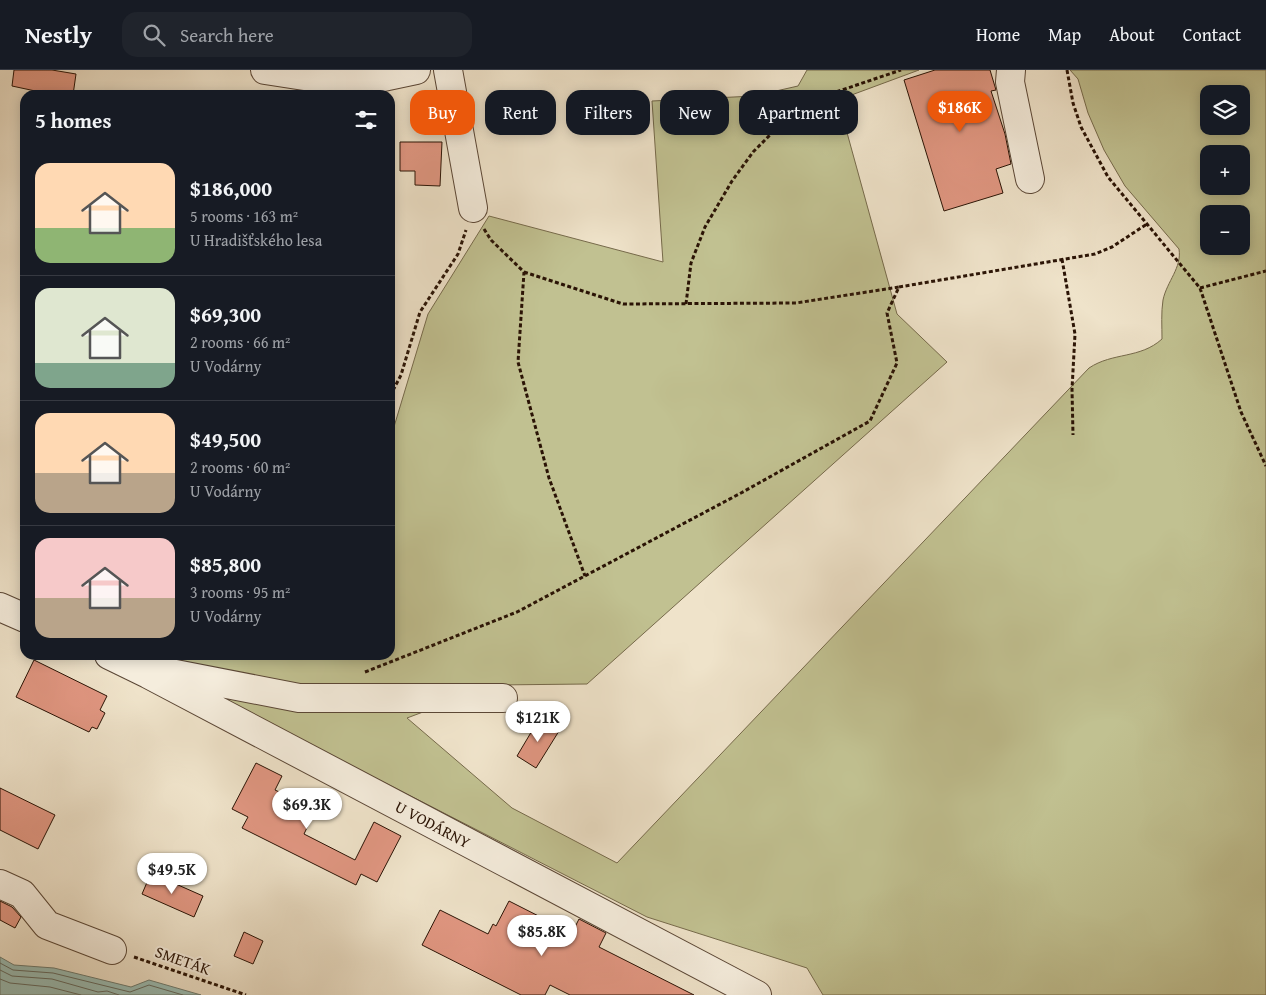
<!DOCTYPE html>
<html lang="en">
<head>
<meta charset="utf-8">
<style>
	:root { --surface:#171b24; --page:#20242c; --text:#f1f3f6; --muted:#9ea1a6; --line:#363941; --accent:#ea580c }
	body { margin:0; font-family:"Gentium Book Plus",serif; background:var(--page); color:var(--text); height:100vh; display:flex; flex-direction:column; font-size:19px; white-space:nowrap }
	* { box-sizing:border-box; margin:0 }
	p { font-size:16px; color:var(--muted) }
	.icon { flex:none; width:28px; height:28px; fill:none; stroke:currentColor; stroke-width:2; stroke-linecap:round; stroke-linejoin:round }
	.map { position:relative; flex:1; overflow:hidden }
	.side { position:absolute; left:20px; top:20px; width:375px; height:570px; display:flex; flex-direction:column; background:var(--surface); border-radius:15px; box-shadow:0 2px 12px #0003 }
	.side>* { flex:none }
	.banner { position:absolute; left:410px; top:20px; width:475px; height:45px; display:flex; gap:10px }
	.tools { position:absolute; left:1200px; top:15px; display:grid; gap:10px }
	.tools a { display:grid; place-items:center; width:50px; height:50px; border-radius:10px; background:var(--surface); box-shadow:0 2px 12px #0003; font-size:25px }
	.price { position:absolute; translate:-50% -42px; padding:0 11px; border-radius:18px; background:#fff; color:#222; font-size:16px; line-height:32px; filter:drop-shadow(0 1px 2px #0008) }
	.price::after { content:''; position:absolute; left:50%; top:30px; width:15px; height:11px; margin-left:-8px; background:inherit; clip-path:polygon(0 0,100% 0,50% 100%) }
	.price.current { background:var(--accent); color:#fff }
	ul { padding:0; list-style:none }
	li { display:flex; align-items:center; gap:15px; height:125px; padding:0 15px }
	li+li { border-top:1px solid var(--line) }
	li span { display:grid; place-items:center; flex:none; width:140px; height:100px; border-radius:15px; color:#555 }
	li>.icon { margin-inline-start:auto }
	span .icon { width:60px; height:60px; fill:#fffc; stroke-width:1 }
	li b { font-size:21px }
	h2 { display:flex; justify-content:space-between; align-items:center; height:60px; padding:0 15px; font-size:21px }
	.tag { padding:0 18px; border-radius:15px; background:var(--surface); box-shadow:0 2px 12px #0003; font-size:18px; line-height:45px }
	.tag.current { background:var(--accent); color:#fff }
	header { display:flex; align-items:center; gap:30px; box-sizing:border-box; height:70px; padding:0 25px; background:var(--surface); border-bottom:1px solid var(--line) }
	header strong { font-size:24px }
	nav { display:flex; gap:28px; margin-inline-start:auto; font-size:18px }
	.search { width:350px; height:45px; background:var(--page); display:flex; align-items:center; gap:12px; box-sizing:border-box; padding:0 18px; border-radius:15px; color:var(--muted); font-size:19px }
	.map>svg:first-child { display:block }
</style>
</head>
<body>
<header>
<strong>Nestly</strong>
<div class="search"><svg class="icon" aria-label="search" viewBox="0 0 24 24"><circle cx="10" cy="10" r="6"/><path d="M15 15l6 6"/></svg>Search here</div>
<nav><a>Home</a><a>Map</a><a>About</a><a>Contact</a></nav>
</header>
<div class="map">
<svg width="1266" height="925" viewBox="0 0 1266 925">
	<rect width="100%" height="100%" fill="#efe3ca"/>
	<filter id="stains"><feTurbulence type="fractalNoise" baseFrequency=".004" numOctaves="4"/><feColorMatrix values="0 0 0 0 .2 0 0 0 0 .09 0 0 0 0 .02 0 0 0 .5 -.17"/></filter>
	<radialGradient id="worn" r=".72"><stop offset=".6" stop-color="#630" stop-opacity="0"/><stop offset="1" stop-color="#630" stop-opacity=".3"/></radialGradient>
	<path fill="#c1c191" stroke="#766a4b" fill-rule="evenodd" d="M807,0H919L838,30L897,244L947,292L587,614L495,615L407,648L512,738L617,793L1089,298C1113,282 1140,289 1162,269C1162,257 1161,242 1163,230C1167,211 1182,198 1179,179L1125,116L1104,80L1088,43L1078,9L1070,0H1266V925H823L807,898L647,847L223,630L142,585H390V370L428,244L489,146L663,192L652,31L754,26L798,16ZM1209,24H1241V56H1209ZM1209,84H1241V116H1209ZM1209,144H1241V176H1209Z"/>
	<path fill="#9abeb6" stroke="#6d7a6f" d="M0,887L14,895L54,898L131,917L149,910L201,925H0Z"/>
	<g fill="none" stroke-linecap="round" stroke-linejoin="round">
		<path stroke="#62685e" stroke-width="1" d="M0,893L13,900L53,903L130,922L149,915L183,925
			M0,900L12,906L52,909L98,922L107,921L119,925
			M0,909L10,913L50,917L81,925"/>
	</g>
	<path fill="#e19782" stroke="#2a1305" d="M14,0H52L76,4L73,25H54L12,16Z
		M935,0H990L996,20L991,21L1005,64L1011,94L996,99L1003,123L944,141L904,10Z
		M400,72H442L440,116L415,115V101H400Z
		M34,590L107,626L100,640L105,643L97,659L92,657L89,662L16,627Z
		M539,649L559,661L536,698L517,686Z
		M256,693L282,706L275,720L316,739L304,764L355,790L374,752L401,766L377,812L361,804L356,815L242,758L248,747L232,739Z
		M0,718L55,745L38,779L0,760Z
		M151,803L203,826L194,847L142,824Z
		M0,831L12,837L21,847L15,858L0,850Z
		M509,831L572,863L579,849L606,863L599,877L694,925H570L550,915L545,925H521L422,875L440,840L488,864L493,854L496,856Z
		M244,862L263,871L253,894L234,886Z"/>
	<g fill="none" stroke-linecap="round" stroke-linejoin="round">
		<g stroke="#5b4736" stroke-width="30">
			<path id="minor" d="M265,0L304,6L383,7L416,0
				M448,0L473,138
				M1011,0L1010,12L1030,109
				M0,537L25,548
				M109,585L148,604L757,925
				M160,601L299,628H503
				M0,814L22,824L47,855L112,880"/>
		</g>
		<path stroke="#2a1305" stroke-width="3" stroke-dasharray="4 2.5" stroke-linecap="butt" d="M1067,0L1073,33L1081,57L1108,107L1200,218L1241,342L1266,396
			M484,159L491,170L524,202L518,292L549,408L585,506
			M1062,189L1075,264L1072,319L1073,365
			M524,202L623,234L796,233L899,217
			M1200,218L1266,201
			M686,234L691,193L705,157L732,111L753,82L776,59L830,24L901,0
			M390,326L401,305L420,242L458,184L466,160
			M365,602L517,542L741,423L870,351L897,293L887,243L899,217L1095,184L1112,177L1147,154
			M134,887L246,925"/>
		<use href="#minor" stroke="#f5eddd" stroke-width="28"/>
	</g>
	<g text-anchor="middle" stroke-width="4" stroke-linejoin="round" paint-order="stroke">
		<g font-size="16" fill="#2a1305" stroke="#f5eddd">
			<text transform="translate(433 754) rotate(28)" y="6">U VODÁRNY</text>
			<text transform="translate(183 890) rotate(19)" y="6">SMETÁK</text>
		</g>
	</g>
	<rect width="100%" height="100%" filter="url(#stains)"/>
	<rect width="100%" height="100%" fill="url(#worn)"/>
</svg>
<div class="tools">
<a><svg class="icon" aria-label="layers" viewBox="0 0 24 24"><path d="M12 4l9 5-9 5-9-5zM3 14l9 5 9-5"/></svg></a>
<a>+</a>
<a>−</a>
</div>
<b class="price current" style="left:960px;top:63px">$186K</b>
<b class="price" style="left:538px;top:673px">$121K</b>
<b class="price" style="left:307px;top:760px">$69.3K</b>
<b class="price" style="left:172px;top:825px">$49.5K</b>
<b class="price" style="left:542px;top:887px">$85.8K</b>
<div class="banner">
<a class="tag current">Buy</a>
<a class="tag">Rent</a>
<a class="tag">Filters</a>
<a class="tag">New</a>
<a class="tag">Apartment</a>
</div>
<section class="side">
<h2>5 homes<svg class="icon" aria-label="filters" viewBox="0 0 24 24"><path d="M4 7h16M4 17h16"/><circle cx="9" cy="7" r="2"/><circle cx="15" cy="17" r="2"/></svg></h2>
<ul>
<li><span style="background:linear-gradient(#ffd9b3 65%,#8fb573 0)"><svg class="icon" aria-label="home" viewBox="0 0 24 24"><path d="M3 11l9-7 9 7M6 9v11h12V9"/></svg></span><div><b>$186,000</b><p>5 rooms · 163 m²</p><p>U Hradišťského lesa</p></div></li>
<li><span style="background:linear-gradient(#dfe7d0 75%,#7fa58c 0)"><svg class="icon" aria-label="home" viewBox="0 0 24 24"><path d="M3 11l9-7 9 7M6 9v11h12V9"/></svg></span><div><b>$69,300</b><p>2 rooms · 66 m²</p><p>U Vodárny</p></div></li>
<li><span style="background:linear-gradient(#ffd9b3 60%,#b9a48a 0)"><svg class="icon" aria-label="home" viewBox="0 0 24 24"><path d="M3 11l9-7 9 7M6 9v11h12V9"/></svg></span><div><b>$49,500</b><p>2 rooms · 60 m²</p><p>U Vodárny</p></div></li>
<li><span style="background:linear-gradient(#f6c9c9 60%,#b9a48a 0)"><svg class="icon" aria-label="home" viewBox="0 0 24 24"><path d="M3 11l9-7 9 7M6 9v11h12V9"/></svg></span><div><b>$85,800</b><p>3 rooms · 95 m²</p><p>U Vodárny</p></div></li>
</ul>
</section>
</div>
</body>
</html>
